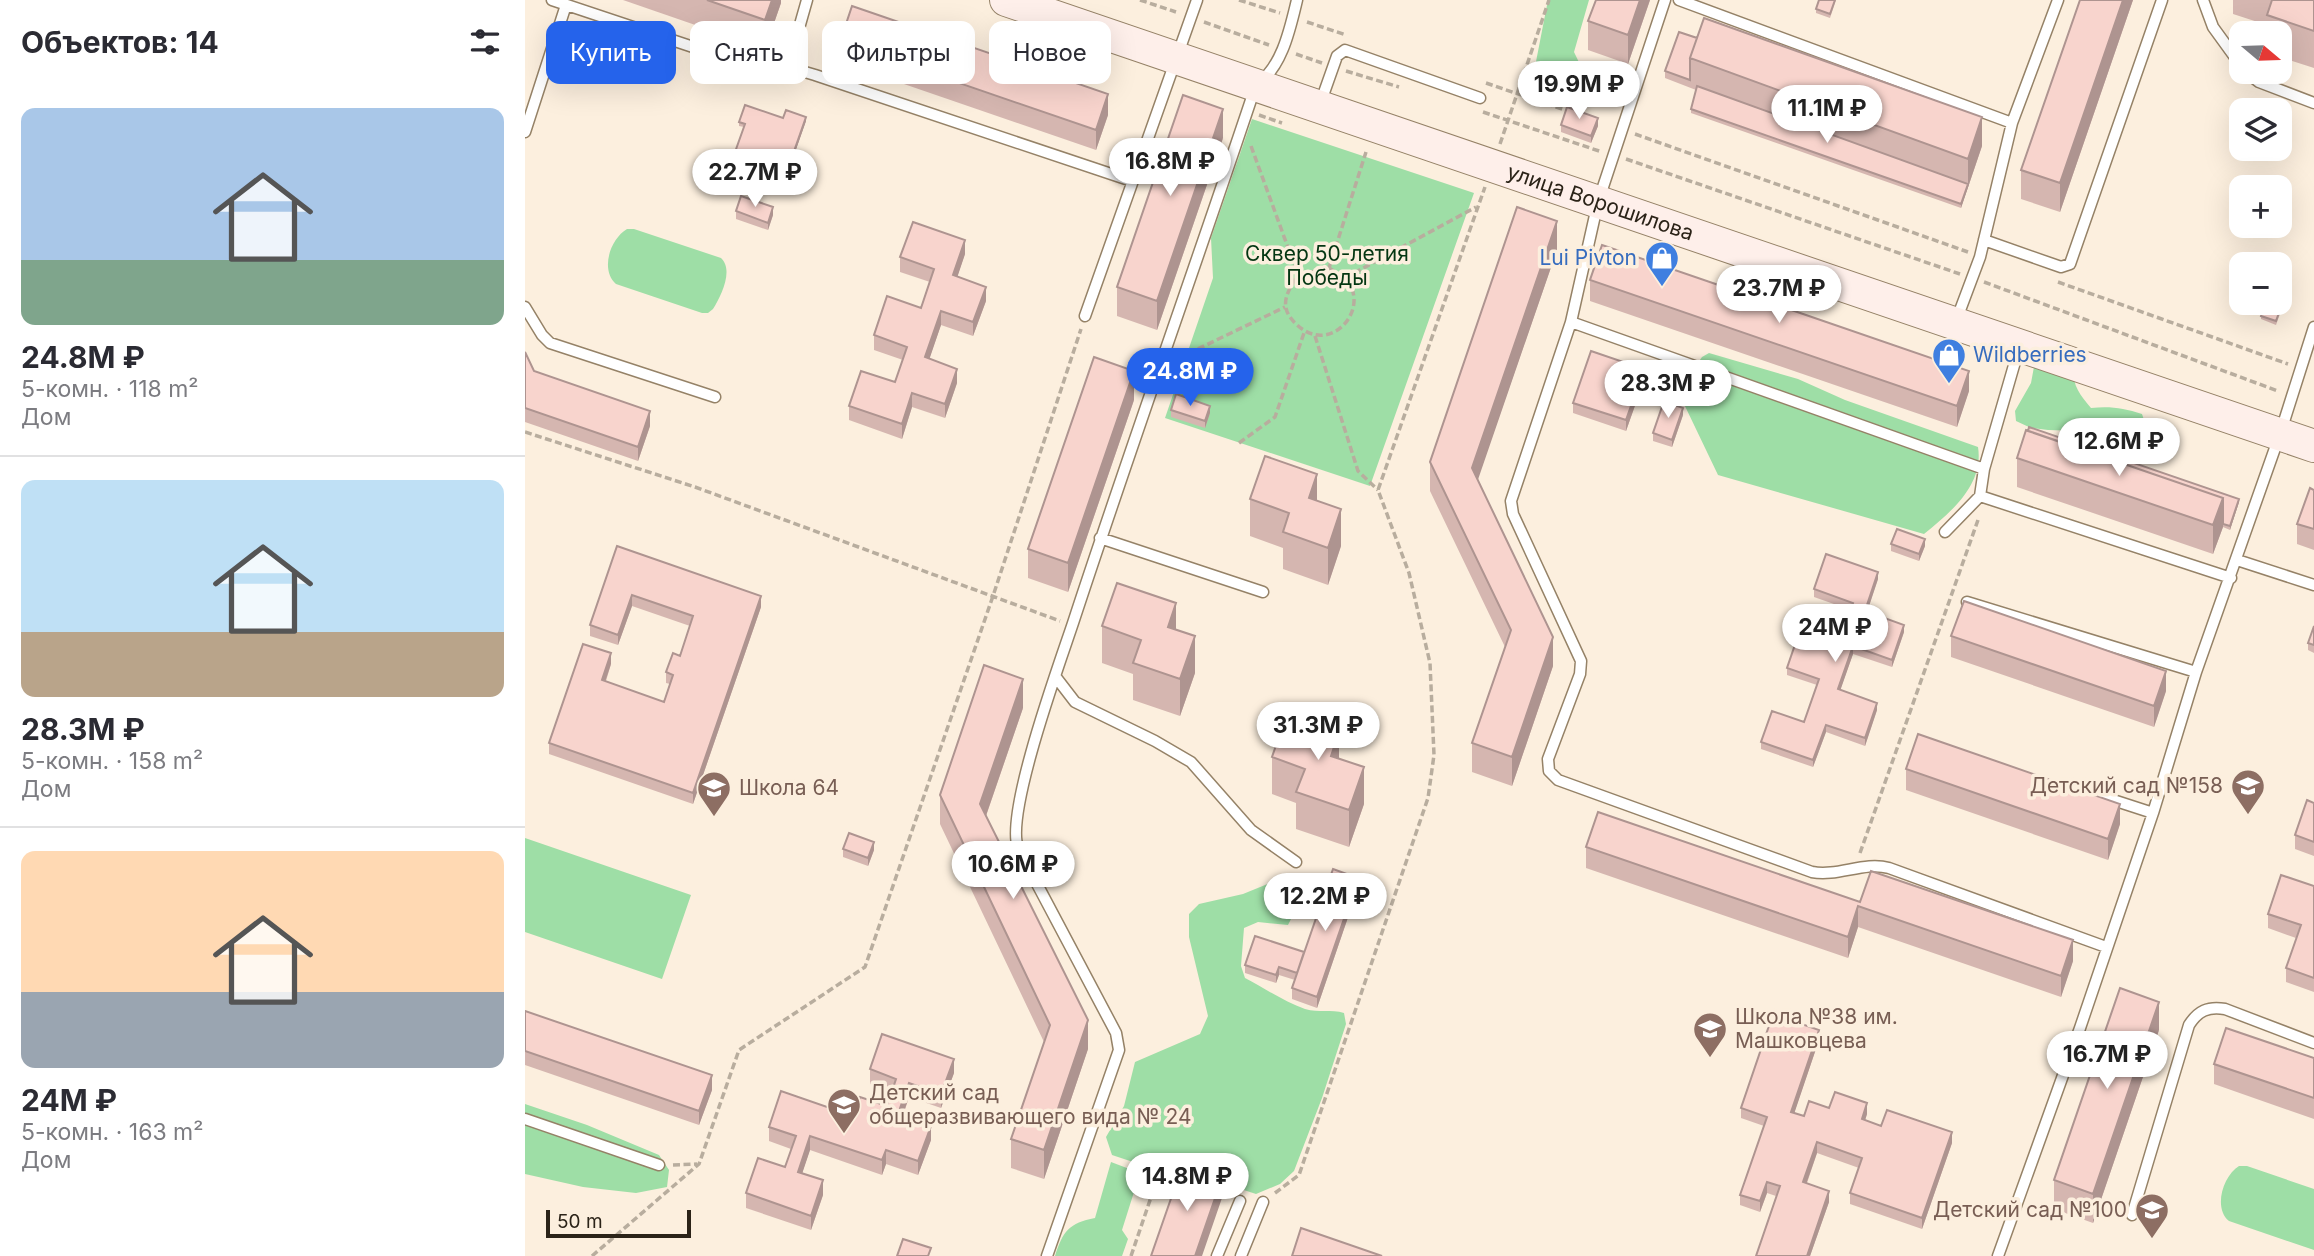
<!DOCTYPE html>
<html lang="ru">
<head>
<meta charset="utf-8">
<style>
	:root { --surface:#fff; --page:#f2f2f3; --text:#2b2b33; --muted:#7c7c81; --line:#e1e1e2; --accent:#2563eb }
	body { margin:0; font-family:Inter,sans-serif; background:var(--page); color:var(--text); height:100vh; display:flex; flex-direction:column; font-size:26px; white-space:nowrap }
	* { box-sizing:border-box; margin:0 }
	p { font-size:23px; color:var(--muted) }
	.icon { flex:none; width:38px; height:38px; fill:none; stroke:currentColor; stroke-width:2; stroke-linecap:round; stroke-linejoin:round }
	.map { position:relative; flex:1; overflow:hidden }
	.details { display:flex; flex-direction:column; background:var(--surface); width:525px }
	.details>* { flex:none }
	.banner { position:absolute; left:21px; top:21px; width:665px; height:63px; display:flex; gap:14px }
	.needle { width:46px; rotate:109deg }
	.tools { position:absolute; left:1704px; top:21px; display:grid; gap:14px }
	.tools a { display:grid; place-items:center; width:63px; height:63px; border-radius:14px; background:var(--surface); box-shadow:0 7px 28px #0002; font-size:35px }
	.scale { position:absolute; left:21px; bottom:18px; width:145px; box-sizing:border-box; padding-left:7px; border:4px solid #2b2318; border-top:0; font-size:19px; line-height:24px; white-space:nowrap; color:#2b2318; -webkit-text-stroke:5px #fcefde; paint-order:stroke }
	.price { position:absolute; translate:-50% -60px; padding:0 16px; border-radius:24px; background:#fff; color:#222; font-size:23px; line-height:46px; filter:drop-shadow(0 2px 4px #0008) }
	.price::after { content:''; position:absolute; left:50%; top:42px; width:21px; height:16px; margin-left:-10px; background:inherit; clip-path:polygon(0 0,100% 0,50% 100%) }
	.price.active { background:var(--accent); color:#fff }
	ul { padding:0; list-style:none }
	li { display:grid; align-content:center; gap:14px; height:371px; padding:0 21px }
	li+li { border-top:2px solid var(--line) }
	li span { display:grid; place-items:center; height:217px; border-radius:14px; color:#555 }
	li>.icon { margin-inline-start:auto }
	span .icon { width:126px; height:126px; fill:#fffc; stroke-width:1 }
	li b { font-size:30px }
	h2 { display:flex; justify-content:space-between; align-items:center; height:84px; padding:0 21px; font-size:30px }
	.pill { padding:0 24px; border-radius:14px; background:var(--surface); box-shadow:0 7px 28px #0002; font-size:24px; line-height:63px }
	.pill.active { background:var(--accent); color:#fff }
	main { display:flex; flex:1; min-height:0 }
	.map>svg:first-child { display:block }
</style>
</head>
<body>
<main>
<section class="details">
<h2>Объектов: 14<svg class="icon" aria-label="filters" viewBox="0 0 24 24"><path d="M4 7h16M4 17h16"/><circle cx="9" cy="7" r="2"/><circle cx="15" cy="17" r="2"/></svg></h2>
<ul>
<li><span style="background:linear-gradient(#a9c7e8 70%,#7fa58c 0)"><svg class="icon" aria-label="home" viewBox="0 0 24 24"><path d="M3 11l9-7 9 7M6 9v11h12V9"/></svg></span><div><b>24.8M ₽</b><p>5-комн. · 118 m²</p><p>Дом</p></div></li>
<li><span style="background:linear-gradient(#bfe0f5 70%,#b9a48a 0)"><svg class="icon" aria-label="home" viewBox="0 0 24 24"><path d="M3 11l9-7 9 7M6 9v11h12V9"/></svg></span><div><b>28.3M ₽</b><p>5-комн. · 158 m²</p><p>Дом</p></div></li>
<li><span style="background:linear-gradient(#ffd9b3 65%,#9aa5b1 0)"><svg class="icon" aria-label="home" viewBox="0 0 24 24"><path d="M3 11l9-7 9 7M6 9v11h12V9"/></svg></span><div><b>24M ₽</b><p>5-комн. · 163 m²</p><p>Дом</p></div></li>
</ul>
</section>
<div class="map">
<svg width="1789" height="1256" viewBox="0 0 1789 1256">
	<rect width="100%" height="100%" fill="#fcefde"/>
	<path fill="#9edea6" d="M1023,0H1064L1049,52L1063,81L1061,97C1039,103 1030,99 1010,89L1008,77Z
		M727,119L949,193L845,486L640,418L688,278L686,238Z
		M102,229H109L196,258C209,270 196,296 188,309L183,313H177L91,284C75,270 85,239 102,229Z
		M1184,353L1273,379L1320,400L1453,447C1459,485 1426,512 1399,534L1193,475L1159,404L1161,384L1166,373L1177,357Z
		M1511,356L1548,369C1548,386 1555,395 1566,408C1585,406 1599,408 1617,414L1619,420L1617,425L1584,432L1523,430L1506,428L1491,421L1490,411L1506,383Z
		M0,838L166,895L137,979L0,932Z
		M745,883L762,888L771,897L769,913L763,925L733,922L719,928L716,966L720,978C739,988 760,1002 780,1009C794,1013 806,1009 819,1013L821,1024L797,1098L769,1171L755,1184L731,1194L655,1169L639,1154L626,1168L587,1155L581,1137L599,1106L610,1062L675,1034L683,1016L664,937V914L674,904L718,894Z
		M0,1104L62,1125L134,1155L144,1170L142,1187L111,1193L58,1187L0,1174Z
		M586,1162L615,1173L597,1230L603,1239L597,1256H530C538,1231 544,1223 570,1218Z
		M1714,1166H1722L1789,1189V1250L1704,1221C1688,1208 1698,1176 1714,1166Z"/>
	<g fill="none" stroke-linecap="round" stroke-linejoin="round">
		<g stroke="#958267" stroke-width="13">
			<path id="service" d="M27,0L177,50L263,67L290,75L607,181
				M1140,0L1073,202L1046,322L986,501L988,514L1056,661L1055,674L1023,759L1024,771L1033,780L1287,872C1313,877 1339,861 1364,868L1581,947
				M1154,0L1487,123
				M1678,0L1688,27L1717,67
				M263,67L282,0
				M1721,72L1734,82L1789,103
				M795,104L812,56L820,50L955,98
				M0,132L41,5
				M1459,240L1536,267L1545,264L1637,0
				M0,307L17,335L25,343L190,397
				M560,316L672,0
				M1431,321L1455,257L1487,123L1533,0
				M1046,322L1459,469L1494,348
				M1455,496L1706,578
				M1420,532L1455,496L1459,469
				M575,538L738,592
				M1712,560L1789,585
				M1442,602L1671,672
				M530,676L550,702L630,741L666,762L726,830L771,862
				M1548,787L1628,813
				M0,1119L134,1165
				M1607,1215L1664,1025C1673,1011 1683,1006 1700,1009L1789,1043
				M522,1256L594,1050L591,1033L493,848C480,813 534,665 548,623C607,443 671,265 731,85C757,68 765,29 772,0
				M692,1256L715,1201
				M716,1256L738,1202
				M1473,1256L1555,1028L1628,813L1671,672L1755,434L1789,327"/>
		</g>
		<g stroke="#958267" stroke-width="34">
			<g id="secondary">
				<path id="s1" d="M481,0L1789,446"/>
			</g>
		</g>
		<path stroke="#b8ad9e" stroke-width="3.5" stroke-dasharray="7 3.5" stroke-linecap="butt" d="M615,0L651,12
			M714,0L755,13
			M679,22L744,45
			M782,22L821,35
			M771,54L797,63
			M821,71L874,87
			M961,83L1043,111
			M958,112L1077,152
			M734,115L757,123
			M1110,134L1443,252
			M975,144L1024,0
			M726,146L773,275
			M1101,159L1435,274
			M804,268C808,271 814,274 818,277C850,304 806,360 770,323C753,306 762,292 773,275Z
			M804,268L841,152
			M820,278L951,207
			M1459,282L1753,391
			M1533,282L1763,364
			M790,336L833,471L853,490
			M654,358L760,307
			M0,432L170,487L535,621
			M714,443L750,417L779,333
			M1335,853L1453,520
			M148,1165L172,1164
			M750,1193L774,1175L903,798L909,755L905,663L884,573L853,490L960,187
			M67,1256L174,1164L214,1050L340,967L468,596L556,329
			M606,1256L636,1168L659,1176"/>
		<use href="#service" stroke="#fff" stroke-width="10"/>
		<use href="#secondary" stroke="#feefea" stroke-width="32"/>
	</g>
	<path fill="#d5b6b0" d="M98,0H256V3L240,49Z
		M1125,0L1103,64L1063,50V21Z
		M1294,0H1311L1305,18L1291,13V9Z
		M1555,0H1608L1535,212L1496,199V170Z
		M1708,0H1789V68L1755,57V33H1742V25L1708,14Z
		M1154,32L1457,146L1436,208L1166,113V109L1171,90L1140,78V71Z
		M315,42L583,115L571,150L315,62Z
		M258,118L281,121L267,160L274,166L268,186L227,172L224,180L204,173V169L219,127L214,126V122Z
		M1036,125L1073,126L1066,143L1036,132Z
		M698,138L632,330L592,316V287Z
		M211,211L248,215L243,230L211,219Z
		M1032,250L952,480L1028,666L987,786L947,772V743L980,647L905,491V462Z
		M440,254L432,277L461,301L448,336L416,325L404,359L432,383L420,418L387,407L377,439L324,420V406L370,382L378,360L349,350V335L396,308L405,282L375,272V257Z
		M1065,280L1444,391L1432,427L1065,301Z
		M1756,311L1751,325L1736,319V316Z
		M0,352L9,371L125,426L113,461L0,422Z
		M1119,380L1101,431L1048,413V403Z
		M609,400L543,592L503,578V549Z
		M646,410L685,413L680,428L646,417Z
		M1158,415L1147,447L1128,441V433Z
		M1492,458L1714,502L1705,530L1698,527L1688,554L1492,487Z
		M1789,490V550L1772,544V524Z
		M725,499L792,501L816,546L803,585L758,569V548L725,536Z
		M1366,544L1400,546L1394,561L1366,551Z
		M92,546L236,607L168,804L24,754V743L86,664L81,681L139,702L145,684L141,683V672L155,656L165,626L107,606L93,645L65,636V625Z
		M1353,579L1342,612L1379,632L1367,667L1328,654L1315,690L1352,710L1340,746L1301,732L1288,767L1236,749V742L1279,722L1292,685L1262,675V668L1313,646L1326,610L1289,597V589Z
		M577,626L651,630L670,673L655,716L608,700V674L577,663Z
		M1789,626V653L1783,650V643Z
		M1426,636L1641,691L1629,727L1426,657Z
		M498,708L461,816L563,1049L519,1179L486,1168V1139L519,1042L415,824V795Z
		M747,757L814,759L839,804L824,847L771,829V803L747,794Z
		M1381,769L1595,824L1583,860L1381,790Z
		M1789,803V856L1770,849V835Z
		M1061,847L1335,902L1548,961L1536,997L1333,927L1323,958L1061,868Z
		M318,849L349,850L343,866L318,857Z
		M1789,886V992L1761,982V968L1771,938L1743,928V914Z
		M833,888L792,1008L767,999V988L770,980L754,975L751,983L720,973V965L779,952Z
		M0,1011L187,1090L174,1125L0,1065Z
		M1634,1030L1568,1223L1529,1209V1180Z
		M1294,1040L1269,1113L1279,1116L1304,1108L1342,1114L1340,1120L1356,1126L1427,1143L1397,1229L1325,1204V1193L1334,1168L1292,1153L1282,1183L1304,1202L1285,1256H1231L1251,1196L1242,1193L1235,1212L1215,1205V1195L1239,1126L1216,1118V1108Z
		M1789,1058V1119L1689,1084V1064Z
		M345,1069L429,1073L416,1108L384,1097L378,1116L406,1140L393,1175L361,1164L357,1175L285,1150L277,1173L298,1195L286,1230L221,1208V1193L260,1167L266,1149L244,1141V1127L328,1116L362,1106L367,1091L345,1084Z"/>
	<path fill="#ae9490" d="M247,0H256V3L240,49V20Z
		M1115,0H1125L1103,64V35Z
		M1598,0H1608L1535,212V183Z
		M583,94V115L571,150V130Z
		M698,109V138L632,330V301Z
		M281,117V121L266,164V160Z
		M1457,117V146L1436,208V204L1443,184V159Z
		M1073,118V126L1066,143V136Z
		M248,207V215L243,230V223Z
		M1032,221V250L947,497V468Z
		M440,240V254L428,290V275Z
		M461,287V301L448,336V322Z
		M416,311V325L400,372V357Z
		M432,369V383L420,418V404Z
		M1119,369V380L1101,431V420Z
		M609,371V400L543,592V563Z
		M1444,371V391L1432,427V406Z
		M387,393V407L377,439V424Z
		M685,406V413L680,428V421Z
		M1158,408V415L1147,447V440Z
		M125,411V426L113,461V447Z
		M792,474V511L784,498Z
		M1698,498V527L1688,554V525Z
		M1714,499V502L1705,530V526Z
		M816,509V546L803,585V548Z
		M1400,539V546L1394,561V554Z
		M1353,572V579L1340,618V611Z
		M107,595V606L93,645V635Z
		M236,596V607L168,804V793Z
		M651,603V640L643,627Z
		M1379,625V632L1367,667V660Z
		M670,636V673L655,716V679Z
		M1028,637V666L987,786V757Z
		M1328,646V654L1313,697V689Z
		M86,653V664L77,691V680Z
		M1641,671V691L1629,727V706Z
		M498,679V708L455,833V804Z
		M1352,703V710L1340,746V738Z
		M1301,725V732L1288,767V760Z
		M814,732V770L806,756Z
		M839,767V804L824,847V810Z
		M1595,804V824L1583,860V839Z
		M349,842V850L343,866V858Z
		M833,878V888L792,1008V997Z
		M1333,906V927L1323,958V937Z
		M1548,940V961L1536,997V976Z
		M754,967V975L751,983V975Z
		M1634,1002V1030L1568,1223V1194Z
		M563,1020V1049L519,1179V1150Z
		M1294,1030V1040L1266,1123V1112Z
		M429,1059V1073L416,1108V1094Z
		M187,1075V1090L174,1125V1111Z
		M384,1083V1097L373,1129V1114Z
		M1342,1103V1114L1337,1130V1119Z
		M406,1126V1140L393,1175V1161Z
		M1427,1132V1143L1397,1229V1218Z
		M285,1136V1150L273,1186V1172Z
		M1292,1142V1153L1278,1193V1182Z
		M361,1150V1164L357,1175V1160Z
		M697,1178V1198L677,1256H670Z
		M298,1180V1195L286,1230V1216Z
		M1242,1182V1193L1235,1212V1201Z
		M1304,1191V1202L1285,1256H1282Z"/>
	<path fill="#f8d4cd" stroke="#ae9490" stroke-width="2" d="M182,0H247L240,20Z
		M1071,0H1115L1103,35L1063,21Z
		M1294,0H1310L1305,14L1291,9Z
		M1555,0H1598L1535,183L1496,170Z
		M1747,0H1789V31L1742,15Z
		M327,6L583,94L571,130L315,42Z
		M1179,18L1457,117L1443,159L1165,58Z
		M1154,32L1172,38L1165,58V80L1140,71Z
		M1172,86L1443,184L1436,204L1166,109Z
		M658,95L698,109L632,301L592,287Z
		M220,105L258,118L261,110L281,117L266,160L274,163L268,182L227,168L224,176L204,169L220,124L214,122Z
		M1042,107L1073,118L1066,136L1036,125Z
		M216,196L248,207L243,223L211,211Z
		M992,207L1032,221L947,468L1028,637L987,757L947,743L986,630L905,462Z
		M388,222L440,240L428,275L461,287L448,322L416,311L400,357L432,369L420,404L387,393L377,424L324,406L336,371L370,382L382,347L349,335L362,296L396,308L409,269L375,257Z
		M1077,245L1444,371L1432,406L1065,280Z
		M1740,303L1756,307L1751,321L1736,316Z
		M1066,351L1119,369L1101,420L1048,403Z
		M0,352L9,371L125,411L113,447L0,408Z
		M569,357L609,371L543,563L503,549Z
		M651,394L685,406L680,421L646,410Z
		M1139,401L1158,408L1147,440L1128,433Z
		M1504,427L1714,499L1705,526L1698,524V498L1503,431Z
		M1501,430L1698,498L1688,525L1492,458Z
		M740,456L792,474L784,498L816,509L803,548L758,532L764,513L725,499Z
		M1785,488L1789,490V529L1772,524Z
		M1372,529L1400,539L1394,554L1366,544Z
		M92,546L236,596L168,793L24,743L58,644L86,653L77,680L139,702L148,675L141,672L148,653L155,656L168,616L107,595L93,635L65,625Z
		M1301,554L1353,572L1340,611L1379,625L1367,660L1328,646L1313,689L1352,703L1340,738L1301,725L1288,760L1236,742L1247,711L1279,722L1294,679L1262,668L1274,633L1313,646L1328,603L1289,589Z
		M592,583L651,603L643,627L670,636L655,679L608,663L616,640L577,626Z
		M1439,601L1641,671L1629,706L1426,636Z
		M1789,626V645L1783,643Z
		M459,665L498,679L455,804L563,1020L519,1150L486,1139L525,1025L415,795Z
		M762,714L814,732L806,756L839,767L824,810L771,792L780,769L747,757Z
		M1393,734L1595,804L1583,839L1381,769Z
		M1782,800L1789,803V842L1770,835Z
		M1073,812L1335,902L1346,871L1548,940L1536,976L1333,906L1323,937L1061,847Z
		M324,833L349,842L343,858L318,849Z
		M808,869L833,878L792,997L767,988Z
		M1756,875L1789,886V978L1761,968L1776,925L1743,914Z
		M730,936L779,952L772,973L754,967L751,975L720,965Z
		M1595,988L1634,1002L1568,1194L1529,1180Z
		M0,1011L187,1075L174,1111L0,1051Z
		M1248,1014L1294,1030L1266,1112L1279,1116L1284,1101L1304,1108L1310,1092L1342,1103L1337,1119L1356,1126L1362,1110L1427,1132L1397,1218L1325,1193L1337,1158L1292,1142L1278,1182L1304,1191L1282,1256H1231L1255,1186L1242,1182L1235,1201L1215,1195L1242,1117L1216,1108Z
		M1701,1028L1789,1058V1098L1689,1064Z
		M357,1034L429,1059L416,1094L384,1083L373,1114L406,1126L393,1161L361,1150L357,1160L285,1136L273,1172L298,1180L286,1216L221,1193L233,1158L260,1167L271,1136L244,1127L256,1091L328,1116L335,1097L362,1106L371,1079L345,1069Z
		M658,1164L697,1178L670,1256H626Z
		M776,1228L857,1256H767Z
		M378,1239L406,1248L403,1256H372Z"/>
	<defs>
		<g id="shop-pin" transform="scale(1.75)"><path d="M0 17L-7.5 6A9.5 9.5 0 1 1 7.5 6Z" fill="#3f7fe0" stroke="#fcefde"/><path d="M-5-2.5h2.3a2.7 3.5 0 0 1 5.4 0H5L5.5 6h-11ZM-1.5-2.5h3a1.5 2.3 0 0 0-3 0Z" fill="#fff"/></g>
		<g id="school-pin" transform="scale(1.75)"><path d="M0 17L-7.5 6A9.5 9.5 0 1 1 7.5 6Z" fill="#8d6e63" stroke="#fcefde"/><path d="M0-5L7-2L0 1L-7-2ZM-4 1L0 2.5L4 1V4Q0 6-4 4Z" fill="#fff"/></g>
	</defs>
	<g fill-rule="evenodd">
		<use href="#shop-pin" x="1137" y="258"/>
		<use href="#shop-pin" x="1424" y="355"/>
		<use href="#school-pin" x="1723" y="786"/>
		<use href="#school-pin" x="189" y="788"/>
		<use href="#school-pin" x="1185" y="1029"/>
		<use href="#school-pin" x="319" y="1105"/>
		<use href="#school-pin" x="1627" y="1210"/>
	</g>
	<g text-anchor="middle" stroke-width="7" stroke-linejoin="round" paint-order="stroke">
		<g font-size="21" fill="#2b2318" stroke="#fcefde">
			<text dy="7" stroke="none"><textPath href="#s1" startOffset="628">улица Ворошилова</textPath></text>
		</g>
		<g font-size="21" fill="#043612" stroke="#fcefde">
			<text x="802" y="261">Сквер 50-летия<tspan x="802" dy="24">Победы</tspan></text>
		</g>
		<g font-size="21" fill="#366cbe" stroke="#fcefde" text-anchor="end">
			<text x="1112" y="265">Lui Pivton</text>
			<text x="1448" y="362" text-anchor="start">Wildberries</text>
		</g>
		<g font-size="21" fill="#785e54" stroke="#fcefde" text-anchor="start">
			<text x="1698" y="793" text-anchor="end">Детский сад №158</text>
			<text x="214" y="795">Школа 64</text>
			<text x="1210" y="1024">Школа №38 им.<tspan x="1210" dy="24">Машковцева</tspan></text>
			<text x="344" y="1100">Детский сад<tspan x="344" dy="24">общеразвивающего вида № 24</tspan></text>
			<text x="1602" y="1217" text-anchor="end">Детский сад №100</text>
		</g>
	</g>
</svg>
<div class="tools">
<a><svg class="needle" viewBox="-14 -14 28 28"><path d="M0-13l5 13h-10z" fill="#e53935"/><path d="M0 13l5-13h-10z" fill="#7c7c81"/></svg></a>
<a><svg class="icon" aria-label="layers" viewBox="0 0 24 24"><path d="M12 4l9 5-9 5-9-5zM3 14l9 5 9-5"/></svg></a>
<a>+</a>
<a>−</a>
</div>
<div class="scale">50 m</div>
<b class="price" style="left:1054px;top:121px">19.9M ₽</b>
<b class="price" style="left:1302px;top:145px">11.1M ₽</b>
<b class="price" style="left:645px;top:198px">16.8M ₽</b>
<b class="price" style="left:230px;top:209px">22.7M ₽</b>
<b class="price" style="left:1254px;top:325px">23.7M ₽</b>
<b class="price active" style="left:665px;top:408px">24.8M ₽</b>
<b class="price" style="left:1143px;top:420px">28.3M ₽</b>
<b class="price" style="left:1594px;top:478px">12.6M ₽</b>
<b class="price" style="left:1310px;top:664px">24M ₽</b>
<b class="price" style="left:793px;top:762px">31.3M ₽</b>
<b class="price" style="left:488px;top:901px">10.6M ₽</b>
<b class="price" style="left:800px;top:933px">12.2M ₽</b>
<b class="price" style="left:1582px;top:1091px">16.7M ₽</b>
<b class="price" style="left:662px;top:1213px">14.8M ₽</b>
<div class="banner">
<a class="pill active">Купить</a>
<a class="pill">Снять</a>
<a class="pill">Фильтры</a>
<a class="pill">Новое</a>
</div>
</div>
</main>
</body>
</html>
